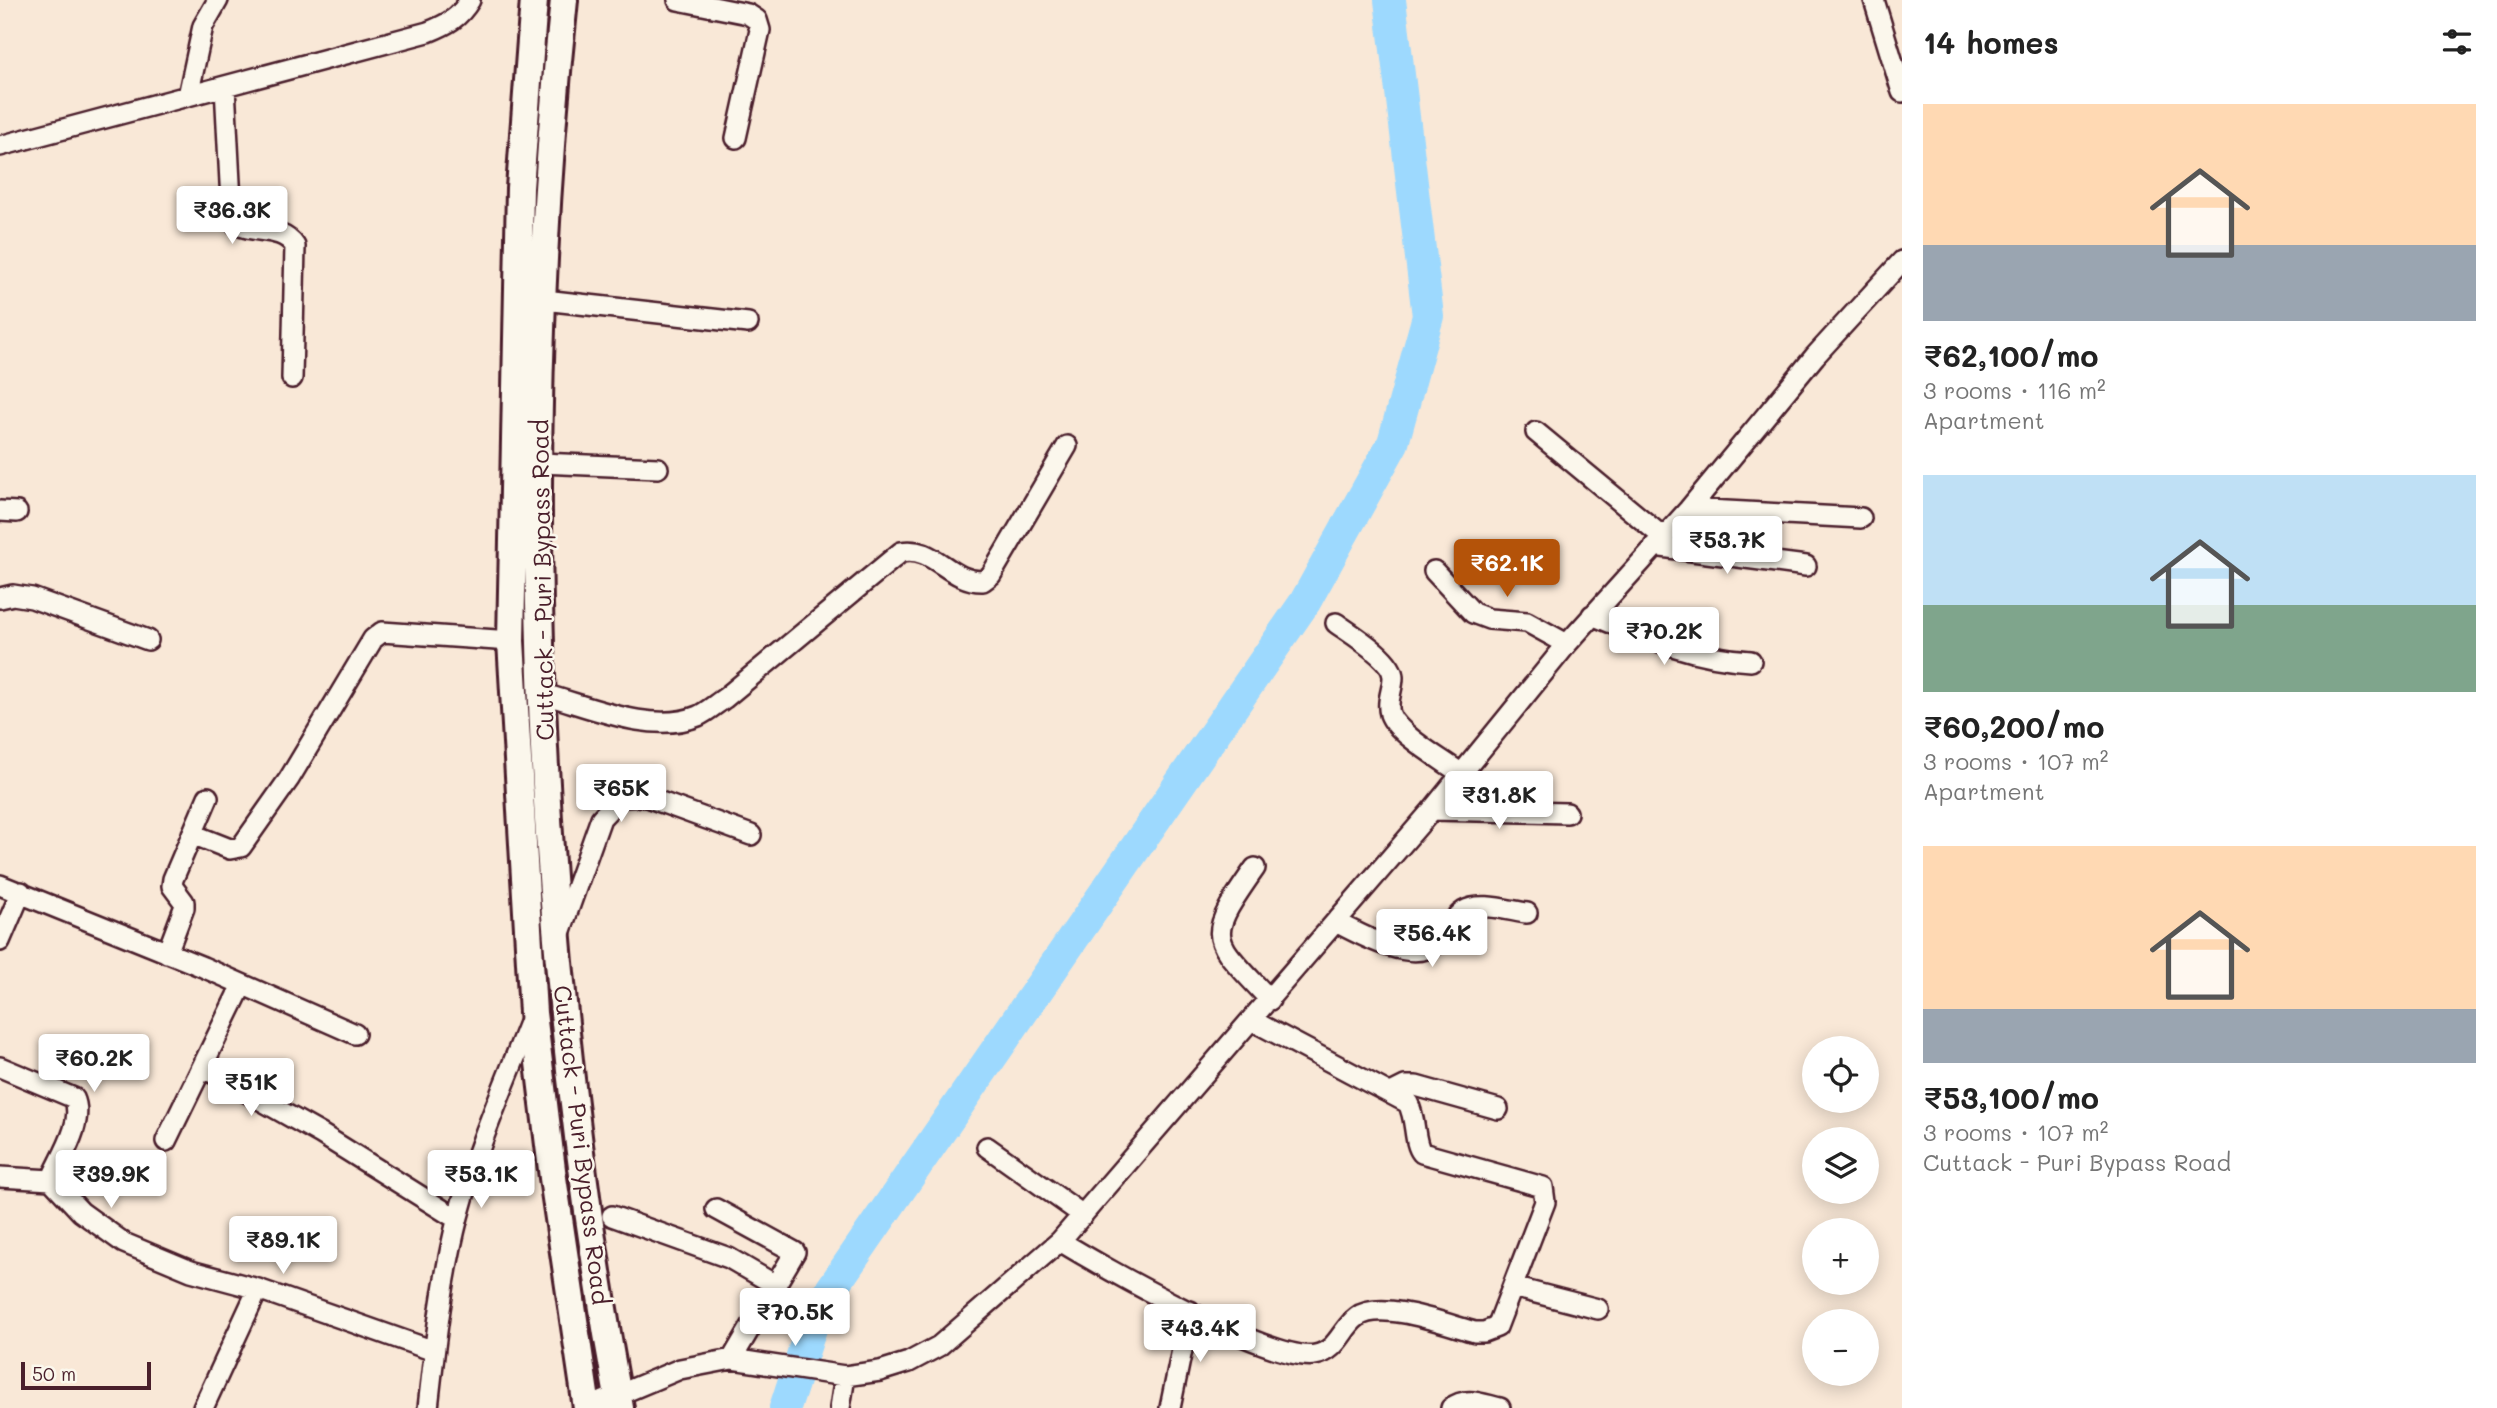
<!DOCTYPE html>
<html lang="en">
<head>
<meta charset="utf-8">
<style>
	:root { --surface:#fff; --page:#f6f6f6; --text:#222; --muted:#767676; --accent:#b45309 }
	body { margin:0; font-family:Mali,sans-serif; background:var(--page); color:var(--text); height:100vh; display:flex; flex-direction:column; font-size:26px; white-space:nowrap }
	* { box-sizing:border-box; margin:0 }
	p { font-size:23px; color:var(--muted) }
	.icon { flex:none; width:38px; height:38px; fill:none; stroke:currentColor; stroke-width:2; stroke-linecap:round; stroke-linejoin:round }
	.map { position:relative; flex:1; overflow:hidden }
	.drawer { display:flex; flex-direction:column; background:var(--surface); width:595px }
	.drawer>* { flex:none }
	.fabs { position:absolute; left:1802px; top:1036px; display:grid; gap:14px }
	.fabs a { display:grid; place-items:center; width:77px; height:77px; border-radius:50%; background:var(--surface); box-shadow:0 4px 18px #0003; font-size:35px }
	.scale { position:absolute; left:21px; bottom:18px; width:130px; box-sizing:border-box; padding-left:7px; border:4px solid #4a1f2b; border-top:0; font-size:19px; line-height:24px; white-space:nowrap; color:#4a1f2b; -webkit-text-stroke:5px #fbf7ec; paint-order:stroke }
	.price { position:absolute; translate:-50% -60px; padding:0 16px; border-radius:7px; background:#fff; color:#222; font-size:23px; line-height:46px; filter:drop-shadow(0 2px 4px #0008) }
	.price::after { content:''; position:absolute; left:50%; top:42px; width:21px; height:16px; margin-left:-10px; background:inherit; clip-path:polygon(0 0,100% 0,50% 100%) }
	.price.selected { background:var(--accent); color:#fff }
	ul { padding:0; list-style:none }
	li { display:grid; align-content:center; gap:14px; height:371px; padding:0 21px }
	li span { display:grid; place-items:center; height:217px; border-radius:0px; color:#555 }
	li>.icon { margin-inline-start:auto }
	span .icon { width:126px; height:126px; fill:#fffc; stroke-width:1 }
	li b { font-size:30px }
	h2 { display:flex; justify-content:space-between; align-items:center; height:84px; padding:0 21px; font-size:30px }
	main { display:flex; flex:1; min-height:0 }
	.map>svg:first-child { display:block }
</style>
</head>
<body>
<main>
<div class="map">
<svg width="1902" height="1408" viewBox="0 0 1902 1408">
	<rect width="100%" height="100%" fill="#f9e8d7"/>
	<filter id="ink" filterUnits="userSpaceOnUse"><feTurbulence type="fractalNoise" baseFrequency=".0143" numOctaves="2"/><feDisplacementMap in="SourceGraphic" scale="14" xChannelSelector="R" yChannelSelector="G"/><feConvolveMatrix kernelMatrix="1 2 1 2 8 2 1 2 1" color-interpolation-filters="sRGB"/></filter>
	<g filter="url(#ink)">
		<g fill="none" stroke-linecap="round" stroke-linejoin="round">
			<path stroke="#9dd9fe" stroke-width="32" d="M785,1408L817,1310L1305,602L1393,443L1428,316L1390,0"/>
			<g stroke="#4a1f2b" stroke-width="24">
				<path id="minor" d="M678,0L748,14L757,20L760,30L736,138
					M1874,0L1902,92
					M225,87L232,221C251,236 280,224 295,246L292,378
					M188,96L203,26L218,0
					M0,146L428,32C448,24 459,18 470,0
					M544,300L748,323
					M1536,432L1663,537
					M540,463L658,468
					M1689,509L1861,518
					M0,511L17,512
					M1654,546L1806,566
					M1434,571L1473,613L1489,619L1527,622L1567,644
					M0,598L13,595L32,598L148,640
					M1592,615C1645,637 1693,658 1751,661
					M1336,623C1350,633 1393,659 1393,677C1393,690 1386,701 1390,714C1397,734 1443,760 1460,773
					M543,694C589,706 651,735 698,716C707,712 716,704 725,698L901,552C934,545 949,582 983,581L991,575L1067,446
					M1432,810L1567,813
					M192,834L230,849L241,847L289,779L373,639L382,632L511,641
					M1255,868C1203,942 1211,936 1270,1000
					M0,885L203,967L355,1034
					M1336,922C1359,934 1412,964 1436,944C1447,935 1451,919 1464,911C1480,901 1510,911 1527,913
					M560,933L601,818L621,797L644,796L751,835
					M0,941L21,892
					M167,953L184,908V902L172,886L173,879L208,797
					M0,1067L74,1098C85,1122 61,1157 51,1180
					M202,1067L321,1134L457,1219
					M1393,1092L1405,1086H1416L1498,1109
					M166,1141L242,985
					M987,1147L1083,1215
					M0,1177L51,1180L81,1212L124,1243L191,1271L258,1289L434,1351
					M716,1209L795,1252L732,1359
					M612,1216L729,1258L777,1286
					M1060,1241C1102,1267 1272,1363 1315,1355C1338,1351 1341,1329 1357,1317C1381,1299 1448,1325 1475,1332H1484L1497,1327L1545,1202L1543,1187L1422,1153C1413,1142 1417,1120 1408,1103L1253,1021
					M1513,1287L1598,1309
					M203,1408L258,1289
					M428,1408C435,1345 442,1279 458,1217C476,1148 506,1082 532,1015
					M587,1408L680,1369L732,1359L845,1376L880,1371L909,1362L939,1346L1060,1241L1432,810L1567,644L1689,509L1815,356L1902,261
					M840,1408L845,1376
					M1170,1408L1190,1311
					M1451,1408C1466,1396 1482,1404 1500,1408"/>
			</g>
			<g stroke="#4a1f2b" stroke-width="32">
				<path id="highway" d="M534,0L520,188L511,641L533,1013L553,1178L587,1408
					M564,0C515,463 536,950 620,1408"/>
			</g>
			<use href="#minor" stroke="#fbf7ec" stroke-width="19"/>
			<use href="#highway" stroke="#fbf7ec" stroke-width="26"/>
		</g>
	</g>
	<g text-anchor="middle" stroke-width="5" stroke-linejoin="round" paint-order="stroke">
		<g font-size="24" fill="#4a1f2b" stroke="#fbf7ec">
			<text transform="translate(543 580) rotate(-91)" y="8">Cuttack - Puri Bypass Road</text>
			<text transform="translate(581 1145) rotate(83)" y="8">Cuttack - Puri Bypass Road</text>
		</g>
	</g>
</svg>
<div class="fabs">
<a><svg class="icon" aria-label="locate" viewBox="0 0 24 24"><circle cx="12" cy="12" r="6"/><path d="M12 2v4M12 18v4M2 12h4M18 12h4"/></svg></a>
<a><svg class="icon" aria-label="layers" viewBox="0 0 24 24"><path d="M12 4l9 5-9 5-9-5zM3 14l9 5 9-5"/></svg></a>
<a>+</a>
<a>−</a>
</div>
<div class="scale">50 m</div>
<b class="price" style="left:232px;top:246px">₹36.3K</b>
<b class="price" style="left:1727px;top:576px">₹53.7K</b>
<b class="price selected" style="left:1507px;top:599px">₹62.1K</b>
<b class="price" style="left:1664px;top:667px">₹70.2K</b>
<b class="price" style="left:621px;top:824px">₹65K</b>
<b class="price" style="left:1499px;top:831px">₹31.8K</b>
<b class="price" style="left:1432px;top:969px">₹56.4K</b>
<b class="price" style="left:94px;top:1094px">₹60.2K</b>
<b class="price" style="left:251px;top:1118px">₹51K</b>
<b class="price" style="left:111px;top:1210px">₹39.9K</b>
<b class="price" style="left:481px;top:1210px">₹53.1K</b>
<b class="price" style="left:283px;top:1276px">₹89.1K</b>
<b class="price" style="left:795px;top:1348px">₹70.5K</b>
<b class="price" style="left:1200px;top:1364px">₹43.4K</b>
</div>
<section class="drawer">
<h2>14 homes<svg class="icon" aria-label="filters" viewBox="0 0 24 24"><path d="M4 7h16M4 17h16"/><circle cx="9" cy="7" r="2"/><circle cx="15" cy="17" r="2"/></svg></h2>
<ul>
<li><span style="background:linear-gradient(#ffd9b3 65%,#9aa5b1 0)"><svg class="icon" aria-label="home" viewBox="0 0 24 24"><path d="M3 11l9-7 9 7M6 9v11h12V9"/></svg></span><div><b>₹62,100/mo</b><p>3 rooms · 116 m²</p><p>Apartment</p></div></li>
<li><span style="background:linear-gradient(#bfe0f5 60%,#7fa58c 0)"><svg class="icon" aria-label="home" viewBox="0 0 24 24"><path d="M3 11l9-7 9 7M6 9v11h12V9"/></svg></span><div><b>₹60,200/mo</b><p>3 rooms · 107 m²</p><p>Apartment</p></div></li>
<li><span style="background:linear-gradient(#ffd9b3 75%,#9aa5b1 0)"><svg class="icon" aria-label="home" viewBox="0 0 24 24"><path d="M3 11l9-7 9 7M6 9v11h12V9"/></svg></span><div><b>₹53,100/mo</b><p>3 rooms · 107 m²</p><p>Cuttack - Puri Bypass Road</p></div></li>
</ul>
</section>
</main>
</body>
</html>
